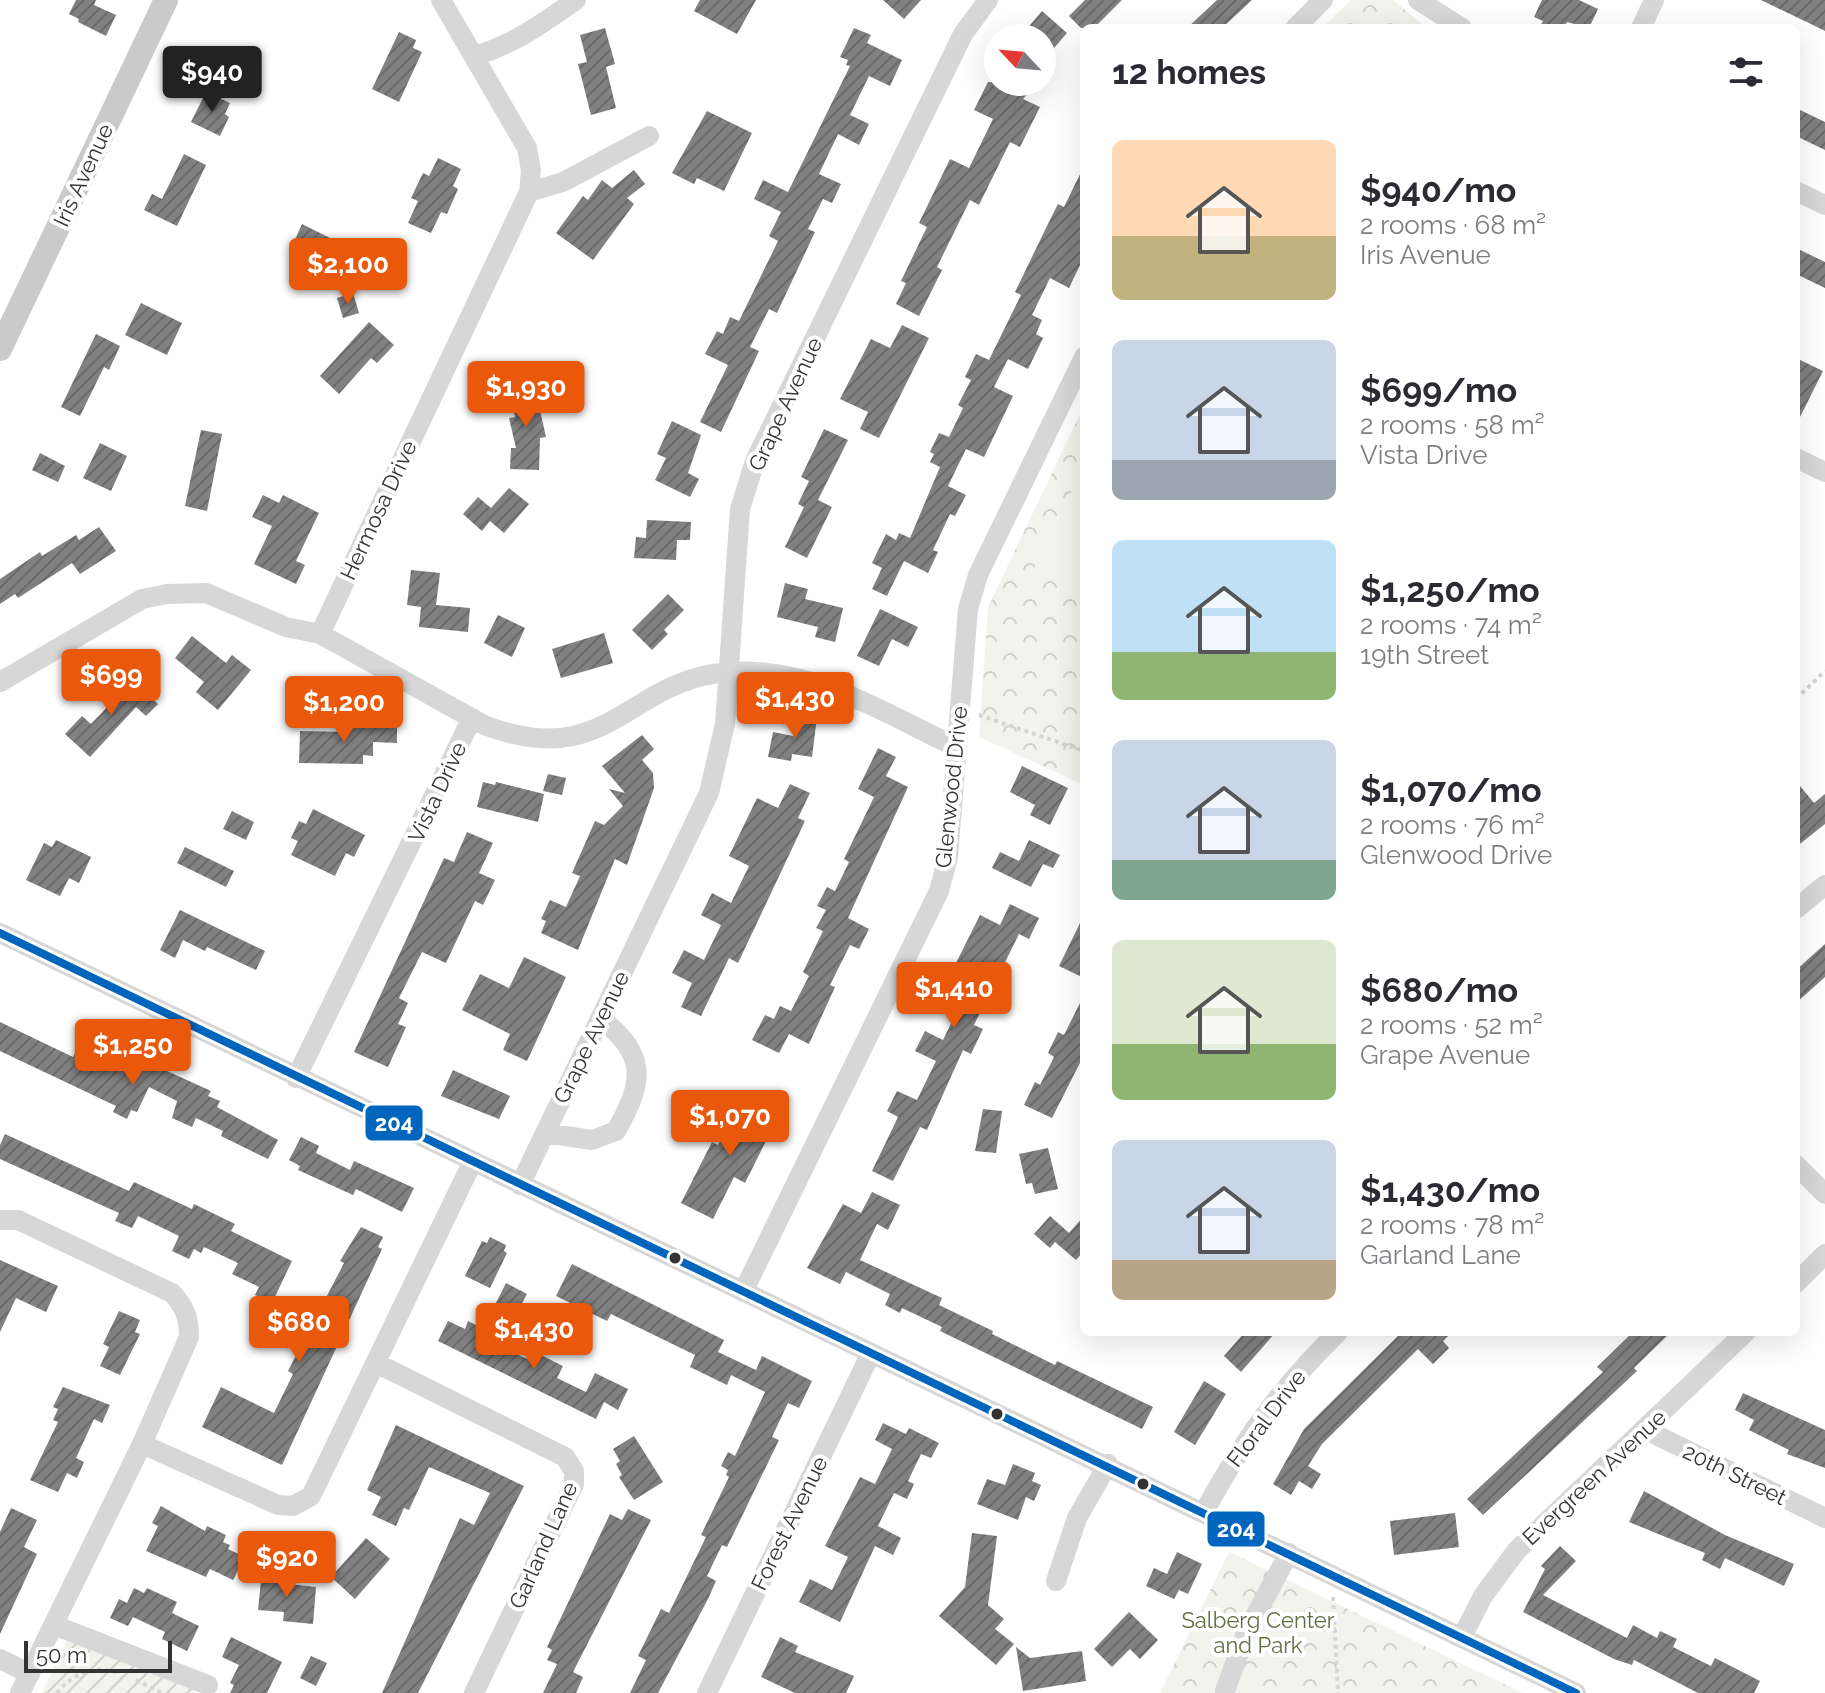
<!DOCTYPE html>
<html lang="en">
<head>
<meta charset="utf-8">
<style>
	:root { --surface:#fff; --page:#f2f2f3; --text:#2b2b33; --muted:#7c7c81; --accent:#ea580c }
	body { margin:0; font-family:Raleway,sans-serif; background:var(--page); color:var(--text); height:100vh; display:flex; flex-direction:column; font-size:30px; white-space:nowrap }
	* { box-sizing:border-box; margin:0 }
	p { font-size:26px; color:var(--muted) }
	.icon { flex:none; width:44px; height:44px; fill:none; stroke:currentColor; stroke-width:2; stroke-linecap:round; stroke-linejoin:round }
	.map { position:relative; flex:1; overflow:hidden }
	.drawer { position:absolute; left:1080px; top:24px; width:720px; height:1312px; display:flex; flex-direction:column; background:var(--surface); border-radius:12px; box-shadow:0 8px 32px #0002 }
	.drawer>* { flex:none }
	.needle { width:52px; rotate:296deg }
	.tools { position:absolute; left:984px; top:24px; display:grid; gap:16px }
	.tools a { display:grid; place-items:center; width:72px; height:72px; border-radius:50%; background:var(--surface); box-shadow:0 8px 32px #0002; font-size:40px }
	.scale { position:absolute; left:24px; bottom:20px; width:148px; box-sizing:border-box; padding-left:8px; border:4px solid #333; border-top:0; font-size:22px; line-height:28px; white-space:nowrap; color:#333; -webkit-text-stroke:6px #fff; paint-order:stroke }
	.price { position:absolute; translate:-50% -68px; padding:0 18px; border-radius:8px; background:var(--accent); color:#fff; font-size:26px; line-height:52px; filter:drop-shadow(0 2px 4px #0008) }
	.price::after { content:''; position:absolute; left:50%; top:48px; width:24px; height:18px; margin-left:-12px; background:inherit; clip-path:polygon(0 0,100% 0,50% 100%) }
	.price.current { background:#222; color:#fff }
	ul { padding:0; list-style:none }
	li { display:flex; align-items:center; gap:24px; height:200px; padding:0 32px }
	li span { display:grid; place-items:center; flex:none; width:224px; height:160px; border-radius:12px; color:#555 }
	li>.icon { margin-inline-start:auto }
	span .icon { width:96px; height:96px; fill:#fffc; stroke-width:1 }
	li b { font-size:34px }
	h2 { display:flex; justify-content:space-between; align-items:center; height:96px; padding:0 32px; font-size:34px }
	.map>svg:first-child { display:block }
</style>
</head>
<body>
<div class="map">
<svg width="1825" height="1693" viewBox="0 0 1825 1693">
	<defs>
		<pattern id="forest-crowns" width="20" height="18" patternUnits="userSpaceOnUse" patternTransform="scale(2)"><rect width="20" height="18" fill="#f1f3ec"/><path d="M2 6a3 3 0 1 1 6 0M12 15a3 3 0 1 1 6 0" fill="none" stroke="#cfd1cb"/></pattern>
		<pattern id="garden-furrows" width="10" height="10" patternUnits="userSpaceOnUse" patternTransform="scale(2)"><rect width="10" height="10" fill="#f1f3ec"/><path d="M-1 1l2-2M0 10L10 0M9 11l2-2" fill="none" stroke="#cfd1cb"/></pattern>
		<pattern id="building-hatch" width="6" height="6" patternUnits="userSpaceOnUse" patternTransform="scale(2)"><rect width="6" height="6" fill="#818181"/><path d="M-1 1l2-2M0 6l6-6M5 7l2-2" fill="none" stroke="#6a6a6a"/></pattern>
	</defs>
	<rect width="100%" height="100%" fill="#fff"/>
	<path fill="url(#forest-crowns)" d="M1351,0H1393L1427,28H1323Z
		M1084,406V785L979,737L988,607Z
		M1229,1552L1523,1693H1160Z"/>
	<path fill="url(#garden-furrows)" d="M69,1635L192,1689L197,1693H42Z"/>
	<path fill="#f1f3ec" d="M1084,466V595L1033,570Z"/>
	<path fill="url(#building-hatch)" d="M76,0H96L94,5L116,15L106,36L78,22L79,19L69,14Z
		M700,0H756L737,34L694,11Z
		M883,0H921L904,19Z
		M1085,0H1122L1094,28H1081L1069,16Z
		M1217,0H1252L1222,28H1187Z
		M1542,0H1579L1598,9L1589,28L1567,22L1564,28H1539L1543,21L1534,17Z
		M1761,0H1825V31L1813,25Z
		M1042,11L1067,33L1042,62V38H1019Z
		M605,28L615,64L606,67L616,108L591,115L578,64L587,62L580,35Z
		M854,28L871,35L867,43L902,60L890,86L869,76L850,115L869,124L859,145L838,134L819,174L841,184L832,203L823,199L808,229L815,232L777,313L769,309L750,347L759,351L721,432L700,422L728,365L705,354L717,331L723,334L730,317L739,321L778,241L769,236L781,212L754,199L763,180L788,192L850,66L846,65L848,60L840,57Z
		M399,32L416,40L413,48L422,52L399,102L372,89Z
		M988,82H1038L1023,99L1040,107L1020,147L1010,142L979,205L970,200L937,267L942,270L919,316L896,304L906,283L901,281L927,227L919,223L950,159L969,168L993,119L974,110Z
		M206,92L230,103L225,114L229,117L220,136L191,122Z
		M1796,108L1825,122V150L1796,136Z
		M707,111L752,133L724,191L697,178L694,184L672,173Z
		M184,154L206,165L177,226L144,210L152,194L162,199Z
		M438,158L461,169L453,186L458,189L447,214L441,212L431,233L408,223L418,201L411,198L423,173L429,176Z
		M1084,166V257L1069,288L1050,278L1032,315L1042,320L1036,334L1043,338L1028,369L1008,359L994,387L1013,396L984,457L966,449L948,486L966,495L955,516L950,514L933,550L938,552L928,573L904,561L887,596L872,589L882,568L872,563L886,534L896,540L899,533L910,538L940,467L930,462L934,454L930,452L939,433L949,437L963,408L958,405L971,380L965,377L976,354L989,360L1021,295L1015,292L1046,228L1058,204L1064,207Z
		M634,170L645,184L627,198L634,204L593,260L556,233L583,196L588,200L602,180L612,188Z
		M302,224L346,246L329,280L299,266L306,253L294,242Z
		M1796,248L1825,262V288L1796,274Z
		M353,293L359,313L343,318L337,298Z
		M141,303L182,323L167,355L125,335Z
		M369,322L394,345L377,363L371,358L339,394L320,376Z
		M902,325L929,338L879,438L860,429L868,412L840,399L871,339L890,348Z
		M96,334L120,346L109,370L104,367L80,416L61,407Z
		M1796,358L1823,371L1796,425Z
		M534,384L546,437L540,438L539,470L510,469L511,448H516L509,418L515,417L509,390Z
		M672,421L701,435L688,473L699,479L690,497L655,480L666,458L657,454Z
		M824,429L848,440L818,500L832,507L807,558L785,547L804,507L798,504L809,481L801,477Z
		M201,430L222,434L207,511L185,506Z
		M100,443L127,456L111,491L83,478Z
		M40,453L65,466L58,482L32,470Z
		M509,488L529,504L504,533L490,521L482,531L463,514L478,497L491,508Z
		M263,495L279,503L283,495L319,513L296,561L305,565L296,584L254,564L272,526L252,517Z
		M647,520L691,522L690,540H677L676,560L634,558L636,537L646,538Z
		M99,527L116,551L80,574L72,563L18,598L15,594L0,604V579L40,552L42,556L76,535L79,540Z
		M411,570L440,573L436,605L470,608L468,632L419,627L421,607L407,605Z
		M785,583L808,589L805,599L843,608L835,642L815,637L818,627L777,617Z
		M668,594L684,610L664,630L668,634L652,650L632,630Z
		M880,609L918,627L908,647L892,639L879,666L857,656Z
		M498,615L525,628L512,657L484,643Z
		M604,633L613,663L561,678L552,649Z
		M192,636L226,663L232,655L251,670L218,710L196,692L204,682L175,658Z
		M128,677L158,704L146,716L136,707L90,757L65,734L82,716L91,724L117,697L112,693Z
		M797,713L817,717L812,757L792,754L791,761L768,757L773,732L793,736Z
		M351,725L397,726V743L373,742V756L363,755V764L299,763L300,731L351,732Z
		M642,735L654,749L642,760L653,773L654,788L627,865L615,859L578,950L541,933L546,921L541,919L550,900L566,907L580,876L572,873L595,821L604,825L623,806L609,789L625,793L602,766Z
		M878,748L896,757L886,776L908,787L848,918L869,929L859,949L850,945L830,985L835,987L809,1044L789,1034L779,1053L752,1040L765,1015L774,1019L780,1006L791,1011L809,976L803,972L823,931L816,928L826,910L817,906L827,887L835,891L849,862L844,859L874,797L858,789Z
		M1022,766L1068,788L1050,825L1030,815L1035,805L1010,792Z
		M548,774L566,778L562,795L543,791Z
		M1796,781L1814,803L1825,794V824L1796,847Z
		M483,782L495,785L496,782L544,794L538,822L477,807Z
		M790,784L810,793L798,818L805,821L738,963L729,958L701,1016L681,1007L692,983L672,973L684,950L704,960L721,925L701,915L712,893L731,903L749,866L729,856L757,798L778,808Z
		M313,809L365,835L354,857L346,853L335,876L291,855L298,841L291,838L299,821L306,824Z
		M232,811L254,822L246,840L223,829Z
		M467,832L493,843L479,873L495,880L483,905L475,901L446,963L422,952L399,998L408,1003L398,1024L406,1027L388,1067L354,1052L444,858L454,862Z
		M56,840L91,857L79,883L69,878L60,896L26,880L44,843L52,847Z
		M1029,840L1060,855L1053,868L1043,864L1031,887L992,868L1000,852L1019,861Z
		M185,847L234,871L226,887L177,863Z
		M1010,904L1039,918L1029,939L1019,934L974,1025L983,1029L971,1054L963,1050L927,1130L920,1127L893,1181L872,1171L898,1117L887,1111L897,1091L917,1100L936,1061L915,1051L925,1031L943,1040L960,1005L969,984L950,975L980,915L1000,925Z
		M180,910L265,951L256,970L207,947L205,951L183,940L175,958L160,950Z
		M1084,915V978L1059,966Z
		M1825,944V977L1796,1003V970Z
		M524,957L566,977L527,1061L503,1050L510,1034L462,1010L480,974L509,988Z
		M1084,995V1055L1052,1118L1024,1105L1035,1082L1040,1085L1054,1057L1048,1053L1058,1032L1064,1035Z
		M0,1022L73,1057L78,1047L125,1070L132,1055L211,1091L208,1096L220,1101L217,1107L278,1140L268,1159L221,1136L223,1131L196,1118L192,1127L172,1118L177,1101L149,1087L137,1112L131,1110L127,1119L113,1112L116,1106L0,1051Z
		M453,1070L510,1096L499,1119L441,1096Z
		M741,1099L778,1117L745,1183L734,1177L713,1219L681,1203L712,1142L718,1145Z
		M983,1109L1002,1111L996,1153L975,1151Z
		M5,1134L129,1191L134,1182L192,1209L194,1204L235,1224L231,1231L292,1261L272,1303L255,1295L259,1287L232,1274L238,1263L204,1247L201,1253L194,1249L189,1259L172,1251L179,1236L138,1216L132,1228L115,1221L119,1213L0,1159V1145Z
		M301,1137L319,1146L316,1153L350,1170L354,1161L414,1188L402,1212L356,1189L353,1195L298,1170L300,1166L289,1160Z
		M1048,1148L1058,1189L1035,1194L1032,1183L1026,1184L1019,1154Z
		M872,1192L900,1205L888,1230L877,1224L860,1260L942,1298L939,1305L993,1331L992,1334L1055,1365L1057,1361L1153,1407L1142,1429L940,1331L942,1327L902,1308L900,1313L885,1305L890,1294L846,1272L840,1284L807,1268L843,1204L861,1213Z
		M1050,1216L1069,1233L1084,1216V1251L1076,1260L1055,1242L1050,1248L1034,1234Z
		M361,1227L383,1237L378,1247L382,1249L282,1465L202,1427L221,1387L274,1413L293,1374L288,1371L344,1263L340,1261Z
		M490,1237L506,1245L504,1251L507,1253L490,1288L465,1276L482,1241L487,1243Z
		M0,1260L58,1286L46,1312L16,1298L0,1332Z
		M572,1264L724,1340L718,1352L756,1370L762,1356L812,1381L799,1408L788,1403L772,1437L779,1440L727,1547L722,1545L707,1576L716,1581L708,1599L658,1693H630L646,1660L638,1656L661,1609L669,1613L706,1537L701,1535L729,1477L726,1475L728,1470L721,1466L728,1452L735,1456L765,1392L731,1375L727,1385L690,1367L695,1355L611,1314L607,1321L556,1296Z
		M506,1283L527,1294L516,1314L496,1303Z
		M119,1311L140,1320L135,1332L140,1334L120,1375L100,1366L109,1347L103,1344Z
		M448,1321L465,1329L468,1321L482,1328L479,1336L527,1359L531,1350L563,1366L557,1378L586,1392L595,1373L628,1389L618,1410L604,1402L596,1419L438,1341Z
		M1245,1332H1276L1241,1372L1224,1356Z
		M1402,1332H1452L1443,1341L1449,1348L1433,1364L1418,1349L1322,1444L1308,1466L1321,1474L1312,1489L1299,1481L1291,1495L1273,1484L1304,1429Z
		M1633,1332H1671L1634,1368L1637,1371L1483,1515L1467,1499L1603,1372L1597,1367Z
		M1204,1381L1226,1394L1195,1445L1174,1432Z
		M63,1387L110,1405L102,1423L94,1419L76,1458L84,1462L77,1478L67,1473L58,1492L30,1480L58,1422L53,1420L58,1409L53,1407Z
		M1743,1393L1825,1430V1468L1787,1454L1789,1450L1749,1430L1754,1420L1735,1410Z
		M883,1423L906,1434L909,1428L939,1443L931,1458L921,1454L908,1481L914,1484L907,1499L894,1493L878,1526L901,1538L893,1555L875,1546L840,1622L799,1602L810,1579L832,1590L848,1557L825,1546L860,1477L875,1484L892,1449L875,1440Z
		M396,1425L524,1486L418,1693H382L460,1518L474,1525L490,1493L429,1467L409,1510L404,1508L396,1526L372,1515L381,1497L367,1490Z
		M634,1436L663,1482L634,1500L619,1477L622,1475L616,1464L620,1461L613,1449Z
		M1013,1464L1035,1473L1032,1481L1041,1485L1034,1501L1026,1497L1018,1520L977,1504L987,1479L1005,1485Z
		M1644,1491L1725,1535L1794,1564L1784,1586L1725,1558L1720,1569L1702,1560L1705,1553L1629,1522Z
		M161,1506L205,1531L207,1526L226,1535L223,1542L230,1545L228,1549L245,1557L233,1580L210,1569L206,1577L146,1551L158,1526L152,1523Z
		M11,1508L37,1520L24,1547L37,1554L0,1634V1532Z
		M628,1509L651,1520L573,1672L583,1677L576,1693H543L557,1664L547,1660L552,1650L547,1647L610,1514L622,1520Z
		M1455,1513L1459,1547L1394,1555L1390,1521Z
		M972,1533L997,1536L988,1605L1004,1619L995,1629L1014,1644L996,1665L939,1616L965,1587Z
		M366,1538L390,1559L355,1599L331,1577Z
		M1560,1546L1576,1561L1543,1595L1627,1638L1633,1625L1657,1638L1660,1631L1677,1639L1673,1647L1711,1666L1715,1658L1760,1681L1754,1693H1698L1634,1660L1632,1665L1614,1659L1523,1612L1545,1569L1541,1566Z
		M1177,1552L1202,1564L1188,1594L1179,1590L1174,1599L1146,1586L1154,1568L1167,1574Z
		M262,1571L280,1573L279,1583L316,1587L313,1624L283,1621L284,1612L258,1610Z
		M134,1588L144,1593L147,1588L177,1602L172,1613L199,1626L187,1651L162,1639L165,1632L133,1617L128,1626L110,1618L119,1599L127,1603Z
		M1129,1612L1158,1640L1140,1659L1130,1649L1112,1667L1094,1649Z
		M231,1637L282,1662L267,1693H230L234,1685L230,1683L239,1665L222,1657Z
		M780,1637L798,1646L795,1652L854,1676L846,1693H795L761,1677Z
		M1016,1647L1030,1658L1082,1651L1086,1681L1023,1691Z
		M311,1656L327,1663L316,1686L300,1678Z"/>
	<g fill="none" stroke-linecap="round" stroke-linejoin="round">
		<path stroke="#d5d5d5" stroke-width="4" stroke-dasharray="4 4" stroke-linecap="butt" d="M1796,699L1825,671
			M979,715L1084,751
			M1333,1597L1338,1693
			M136,1680L162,1693
			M57,1693C73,1673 92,1666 117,1672"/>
		<path stroke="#d7d7d7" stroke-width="20" d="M1418,0L1462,28
			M1295,28L1323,0
			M1641,28L1654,0
			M474,56C513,45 543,23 576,0
			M1796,191L1825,205
			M529,192L563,182L649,136
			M1796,458L1825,472
			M320,634L529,192L531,170L527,148L441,0
			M0,682L142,599L167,594L206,593L286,627L320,634L484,725C610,773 627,678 730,672C811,666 884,713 954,746
			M1796,909L1825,885
			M0,933L1576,1693
			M296,1078L472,718
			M545,1133L592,1140L616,1131C644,1082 648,1055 600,1018
			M1796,1165L1825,1194
			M520,1185L709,793L725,724L740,509L755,461L963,34L988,0
			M0,1220H18L172,1293C185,1307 189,1318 189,1337L142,1444L20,1693
			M1796,1283L1825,1254
			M743,1292L939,891L948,857L968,609L978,575L1084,357
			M378,1364L565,1457L574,1471V1484L474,1693
			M1644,1429L1825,1518
			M142,1444L278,1505L293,1506L311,1496L472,1163
			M1204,1512C1244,1439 1279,1390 1338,1332
			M1056,1581L1077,1518L1108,1464
			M54,1625L208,1685
			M1462,1637L1483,1596L1517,1550L1746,1332
			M0,1659L30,1674
			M1225,1691L1246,1633L1289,1553
			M707,1693L871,1353"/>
		<path stroke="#cacaca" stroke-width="24" d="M0,349L166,0"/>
		<g stroke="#fff" stroke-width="14">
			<path id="bus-1" d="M0,933L1576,1693"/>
		</g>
		<use href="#bus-1" stroke="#0065bd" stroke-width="8"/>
	</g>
	<g fill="#333" stroke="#fff" stroke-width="3">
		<circle cx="675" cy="1258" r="7"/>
		<circle cx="997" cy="1414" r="7"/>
		<circle cx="1143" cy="1484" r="7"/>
	</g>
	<g text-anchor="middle" stroke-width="8" stroke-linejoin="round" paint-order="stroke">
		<g font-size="22" fill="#333" stroke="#fff">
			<text transform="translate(83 175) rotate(-65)" y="8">Iris Avenue</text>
			<text transform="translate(785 404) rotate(-65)" y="8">Grape Avenue</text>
			<text transform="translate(378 510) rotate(-65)" y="8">Hermosa Drive</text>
			<text transform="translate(951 787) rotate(-84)" y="8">Glenwood Drive</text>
			<text transform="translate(437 792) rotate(-65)" y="8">Vista Drive</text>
			<text transform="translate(591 1037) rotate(-64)" y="8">Grape Avenue</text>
			<text transform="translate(1266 1418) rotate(-53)" y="8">Floral Drive</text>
			<text transform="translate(1735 1474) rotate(26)" y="8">20th Street</text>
			<text transform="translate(1594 1477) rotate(-43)" y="8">Evergreen Avenue</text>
			<text transform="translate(789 1523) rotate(-64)" y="8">Forest Avenue</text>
			<text transform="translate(543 1545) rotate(-66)" y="8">Garland Lane</text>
		</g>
		<g font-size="22" fill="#606e40" stroke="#fff">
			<text x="1258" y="1628">Salberg Center<tspan x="1258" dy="25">and Park</tspan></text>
		</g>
	</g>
	<g stroke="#fff" stroke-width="3">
		<rect x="364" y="1104" width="60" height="38" rx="8" fill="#0065bd"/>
		<rect x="1206" y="1510" width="60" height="38" rx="8" fill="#0065bd"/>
	</g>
	<g font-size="22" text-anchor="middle" font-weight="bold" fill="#fff">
		<text x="394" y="1131">204</text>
		<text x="1236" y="1537">204</text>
	</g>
</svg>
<div class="tools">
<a><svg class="needle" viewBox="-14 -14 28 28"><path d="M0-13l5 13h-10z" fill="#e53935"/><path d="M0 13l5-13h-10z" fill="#7c7c81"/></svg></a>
</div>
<div class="scale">50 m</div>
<b class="price current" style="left:212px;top:114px">$940</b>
<b class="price" style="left:348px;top:306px">$2,100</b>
<b class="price" style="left:526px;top:429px">$1,930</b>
<b class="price" style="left:111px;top:717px">$699</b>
<b class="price" style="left:795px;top:740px">$1,430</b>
<b class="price" style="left:344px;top:744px">$1,200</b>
<b class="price" style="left:954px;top:1030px">$1,410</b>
<b class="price" style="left:133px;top:1087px">$1,250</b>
<b class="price" style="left:730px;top:1158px">$1,070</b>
<b class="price" style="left:299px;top:1364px">$680</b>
<b class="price" style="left:534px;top:1371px">$1,430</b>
<b class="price" style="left:287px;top:1599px">$920</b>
<section class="drawer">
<h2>12 homes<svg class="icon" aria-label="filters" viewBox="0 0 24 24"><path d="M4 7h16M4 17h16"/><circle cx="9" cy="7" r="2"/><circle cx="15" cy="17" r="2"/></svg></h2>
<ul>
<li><span style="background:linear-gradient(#ffd9b3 60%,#c2b280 0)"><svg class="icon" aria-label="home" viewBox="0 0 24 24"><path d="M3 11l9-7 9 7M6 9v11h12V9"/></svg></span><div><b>$940/mo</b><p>2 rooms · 68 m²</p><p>Iris Avenue</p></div></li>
<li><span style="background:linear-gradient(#c9d6e8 75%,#9aa5b1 0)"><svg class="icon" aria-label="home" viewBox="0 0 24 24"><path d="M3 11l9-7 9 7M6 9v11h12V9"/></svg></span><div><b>$699/mo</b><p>2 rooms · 58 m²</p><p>Vista Drive</p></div></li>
<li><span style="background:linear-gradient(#bfe0f5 70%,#8fb573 0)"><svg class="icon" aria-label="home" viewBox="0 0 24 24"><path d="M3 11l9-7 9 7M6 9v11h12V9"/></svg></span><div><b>$1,250/mo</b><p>2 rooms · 74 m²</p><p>19th Street</p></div></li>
<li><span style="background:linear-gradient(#c9d6e8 75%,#7fa58c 0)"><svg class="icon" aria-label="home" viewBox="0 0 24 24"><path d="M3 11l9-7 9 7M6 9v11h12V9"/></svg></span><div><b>$1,070/mo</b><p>2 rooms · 76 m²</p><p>Glenwood Drive</p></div></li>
<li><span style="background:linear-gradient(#dfe7d0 65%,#8fb573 0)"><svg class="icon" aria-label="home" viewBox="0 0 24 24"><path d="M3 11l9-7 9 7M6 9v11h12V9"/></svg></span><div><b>$680/mo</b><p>2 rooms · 52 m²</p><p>Grape Avenue</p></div></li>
<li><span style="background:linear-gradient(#c9d6e8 75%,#b9a48a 0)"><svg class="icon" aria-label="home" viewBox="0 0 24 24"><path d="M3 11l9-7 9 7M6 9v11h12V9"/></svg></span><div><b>$1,430/mo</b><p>2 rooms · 78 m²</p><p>Garland Lane</p></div></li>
</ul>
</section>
</div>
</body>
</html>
